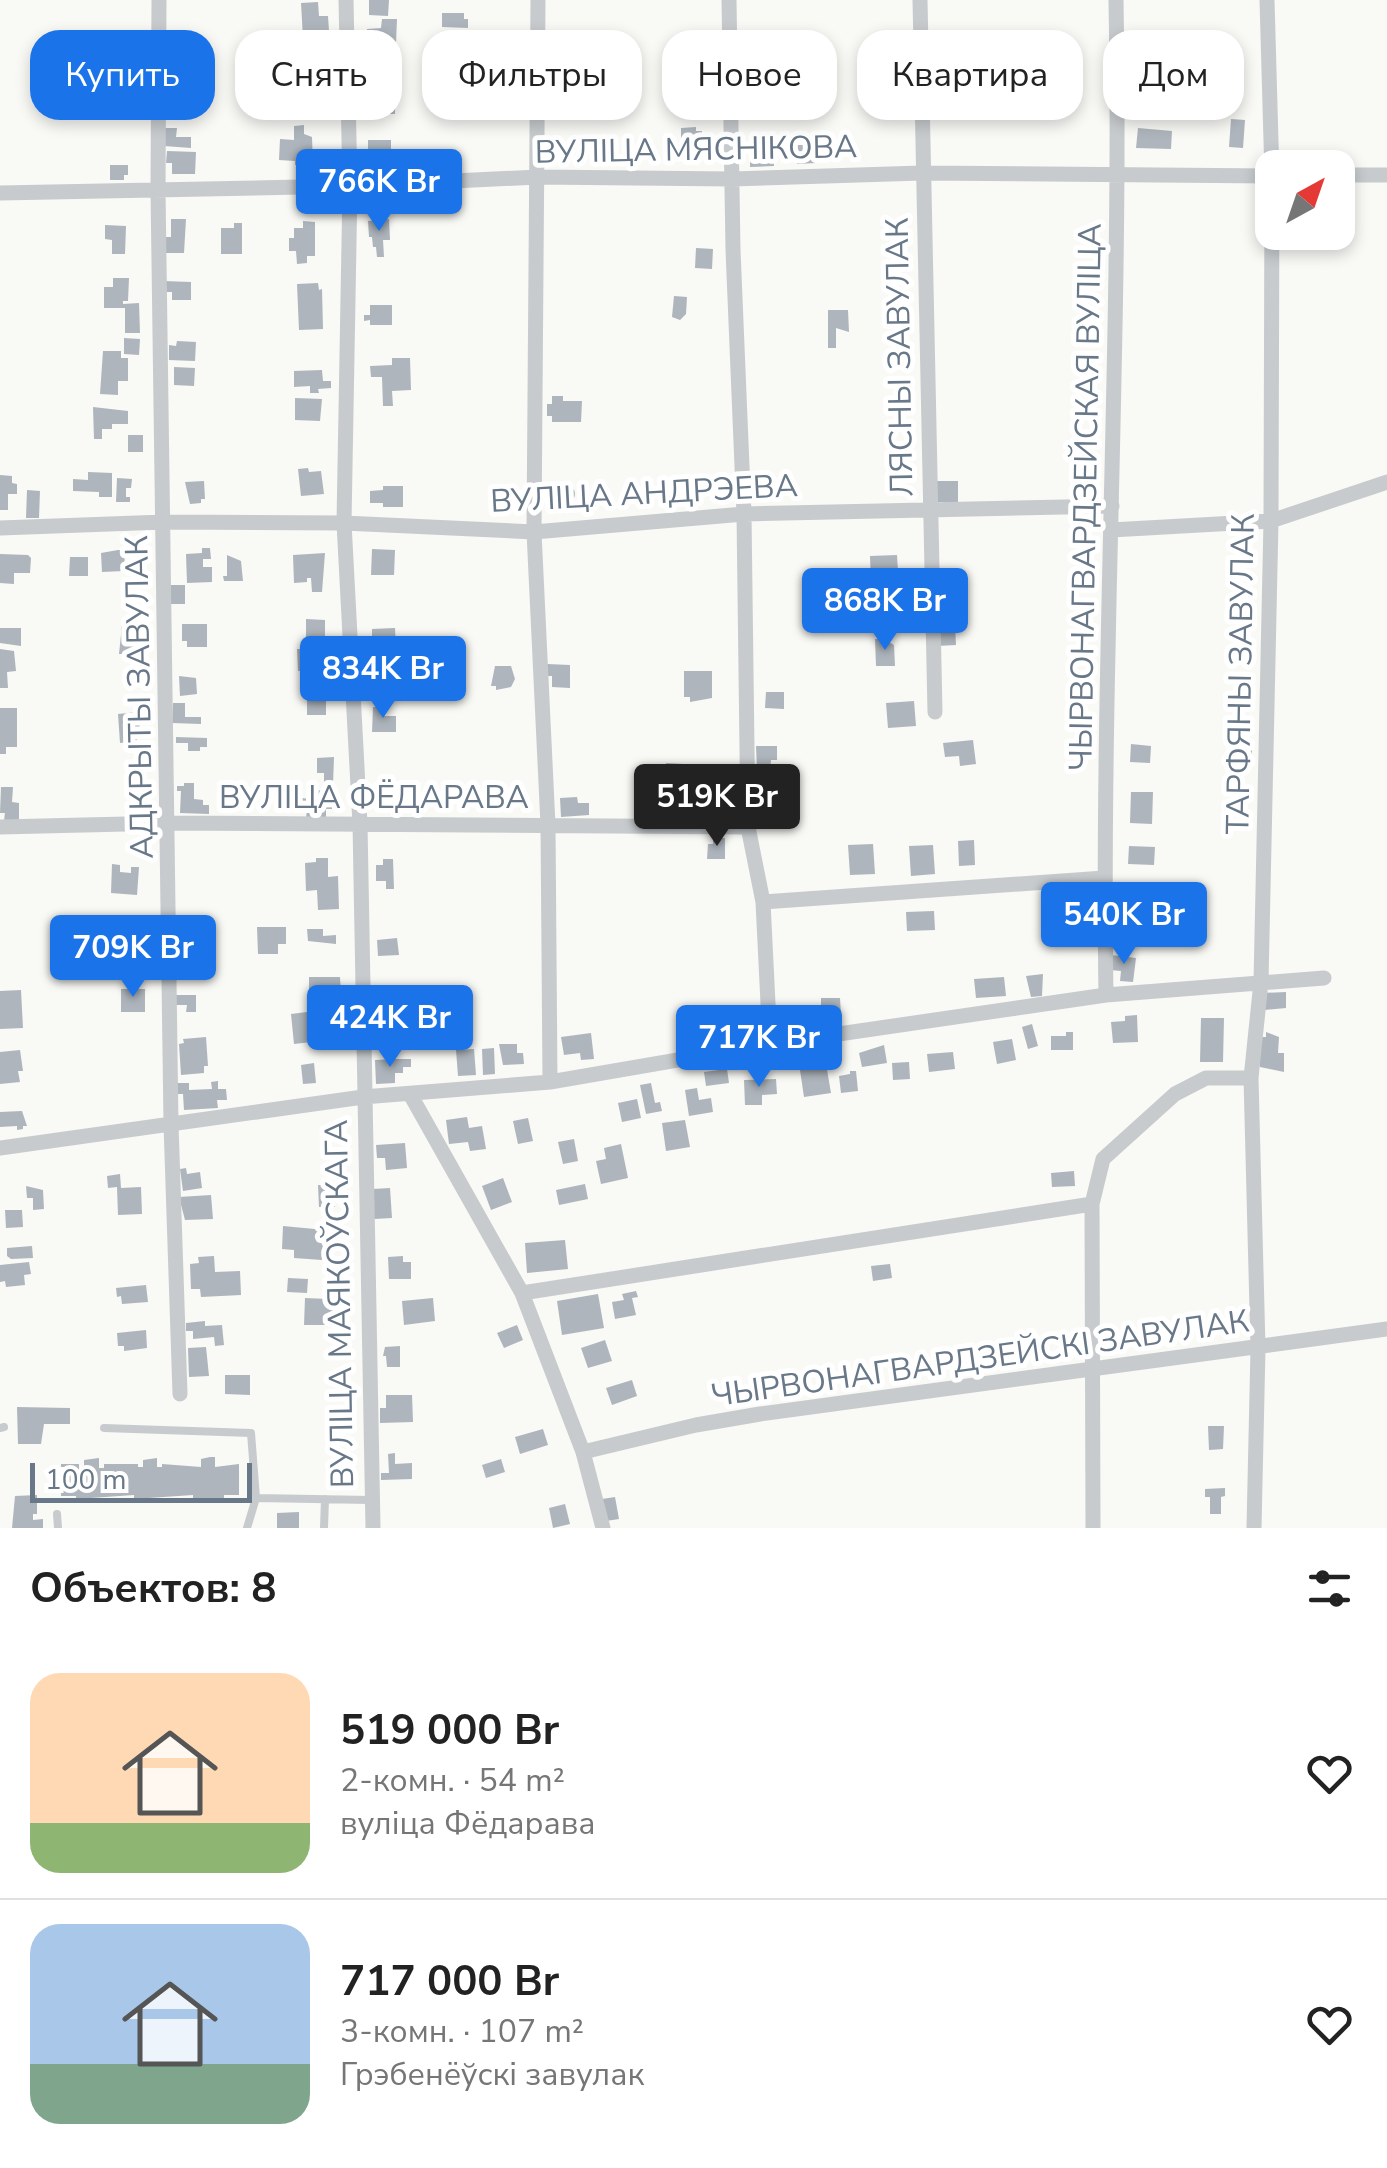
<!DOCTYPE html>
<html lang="ru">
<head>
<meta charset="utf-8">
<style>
	:root { --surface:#fff; --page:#f2f2f2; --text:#222; --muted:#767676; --line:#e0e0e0; --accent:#1a73e8 }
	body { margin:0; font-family:"Nunito Sans",sans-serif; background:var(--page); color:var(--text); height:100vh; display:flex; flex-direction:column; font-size:38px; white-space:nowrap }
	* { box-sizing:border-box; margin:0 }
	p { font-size:32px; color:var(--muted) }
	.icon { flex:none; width:55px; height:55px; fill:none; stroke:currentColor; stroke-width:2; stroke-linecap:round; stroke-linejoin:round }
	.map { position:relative; height:1528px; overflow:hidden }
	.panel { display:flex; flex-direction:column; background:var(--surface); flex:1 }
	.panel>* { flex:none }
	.banner { position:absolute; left:30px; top:30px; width:1328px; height:90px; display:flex; gap:20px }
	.needle { width:65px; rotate:40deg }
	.tools { position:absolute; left:1255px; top:150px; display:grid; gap:20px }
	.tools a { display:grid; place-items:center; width:100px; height:100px; border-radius:20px; background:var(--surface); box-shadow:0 5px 15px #0003; font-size:50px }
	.scale { position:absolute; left:30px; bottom:25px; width:222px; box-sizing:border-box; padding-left:10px; border:5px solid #687888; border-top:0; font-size:28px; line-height:35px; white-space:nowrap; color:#687888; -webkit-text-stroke:8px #fff; paint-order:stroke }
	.price { position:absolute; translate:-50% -85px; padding:0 22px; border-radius:10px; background:var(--accent); color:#fff; font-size:32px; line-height:65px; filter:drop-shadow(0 2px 5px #0008) }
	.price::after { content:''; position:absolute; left:50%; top:60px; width:30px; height:22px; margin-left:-15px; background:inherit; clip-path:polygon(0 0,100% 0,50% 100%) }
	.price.on { background:#222; color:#fff }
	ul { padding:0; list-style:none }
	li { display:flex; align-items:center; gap:30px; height:250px; padding:0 30px }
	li+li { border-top:2px solid var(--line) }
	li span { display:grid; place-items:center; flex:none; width:280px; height:200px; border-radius:30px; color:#555 }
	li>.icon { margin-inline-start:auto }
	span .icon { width:120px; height:120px; fill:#fffc; stroke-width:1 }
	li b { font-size:42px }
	h2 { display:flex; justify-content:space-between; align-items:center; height:120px; padding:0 30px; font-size:42px }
	.chip { padding:0 35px; border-radius:30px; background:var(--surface); box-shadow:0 5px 15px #0003; font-size:35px; line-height:90px }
	.chip.on { background:var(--accent); color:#fff }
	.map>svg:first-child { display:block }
</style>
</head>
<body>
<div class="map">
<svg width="1387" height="1528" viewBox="0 0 1387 1528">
	<rect width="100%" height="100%" fill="#f9f9f6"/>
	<path fill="#aeb5bc" d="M369,0H389L388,16L369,15Z
		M318,2L319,16H328L329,31L322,32L323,50L298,54V38H303L301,3Z
		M442,13H464V19H468V28L442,27Z
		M382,19H397L396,43L367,42V29L381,28Z
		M389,49V62H359V50Z
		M172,65L205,66L204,91H196V96H187V89H171Z
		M365,87L395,88V114H365Z
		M106,92L128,93L127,107L117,106L116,113L105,112Z
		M1231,119L1245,120L1243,148L1229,147Z
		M304,125V134L312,137L313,164L295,165V161L279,160L280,139L294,140V126Z
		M696,127V131H702V140H696L697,148L681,149V128Z
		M165,128H177L176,137H191V148L164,146Z
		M1138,128L1172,131L1171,149L1136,148Z
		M773,135L774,166L750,167V136Z
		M368,140H391V164H379V159L368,160Z
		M797,145H815L816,163L797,164Z
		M167,151L196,152L195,174H172V163H166Z
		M110,165H128V175H124V180H110Z
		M171,219H186L184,253H163L162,237H171Z
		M389,219L390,240H383L384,257H377L376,247H373L372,237H369L368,221Z
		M303,221L315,222V256H307V263L297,264L296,251H289V238H294V228H303Z
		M234,223H242V254H221V228H234Z
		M105,225L126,226L125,254H112V240L105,239Z
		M696,248L713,249L712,269L695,268Z
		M113,278H129L128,301H123V304L139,303L140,333H125V308H104V287H113Z
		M163,281L191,282V300H172V292H163Z
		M318,283L319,290L322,289L323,329L299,330L297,284Z
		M674,296L687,297L686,314L680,320L672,317Z
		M370,305H392V325H370V320L364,321V315H370Z
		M828,310H848L849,332L836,328V348H828Z
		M124,338L140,339L139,355L124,354Z
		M177,341L196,342L195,361L169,360V345L176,346Z
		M103,351H121V358H128V381H118V395L100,394Z
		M392,358H410L411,390L392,391L393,406H383L382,377H371L370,366L392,365Z
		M174,367L195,368L194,386L174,385Z
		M322,370L323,381H331V388L318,389L319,393H310V386L294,387V371Z
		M552,396H563V401H582L581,422H552V416H547V404H552Z
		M295,398L322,399L320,421L295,420Z
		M93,407L128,411V424H112V429H102V439H94Z
		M128,435H143V452H128Z
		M308,468L309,472L321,471L324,494L301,496L298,469Z
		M88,472L112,473V497H99V492L73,491V479L88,480Z
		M0,475L12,476V483L17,484V494H8V510H0Z
		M117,478L132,479L131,488H126V497H130V502H116Z
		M204,481L205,499H201V503L190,504L185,482Z
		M924,481H958V502H923Z
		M557 494a9 9 0 1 1 18 0a9 9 0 1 1-18 0Z
		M383,486H403V507H383V503H370V491L383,490Z
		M27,490L40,491L39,518H26Z
		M202,548H210L211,559H203V567H212V582L187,583L186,554L202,553Z
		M372,549L395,550L394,575H371Z
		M118,550H125L124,571L102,572L101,553Z
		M325,553L322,592H312L311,578H307V582L294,583L293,555Z
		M0,554L28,555L31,558L30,573H14V584L0,583Z
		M227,555L241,561L243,581H224L223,576H227Z
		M897,555L898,572L880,573L881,583L871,584L870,556Z
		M70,557H88V576H69Z
		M171,585H185V604H171Z
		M306,619L325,620V643L306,642Z
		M182,624H207V647H187V641H182Z
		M955,624L956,645L937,646L936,625Z
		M122,625H148L149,646L145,647V653L127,657V654H119Z
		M0,628H21V646L0,643Z
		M395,628L396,648H372V629Z
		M875,639H884L894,645L895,666H876Z
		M0,649L14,651L16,671L7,672L8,688H0Z
		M297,649H309V656L326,655L327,665L310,666V670L298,671Z
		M547,664L570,665V688L552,687V676H547Z
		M495,666H511L515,679L511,687L496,690V686H491Z
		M684,671H712V698L690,702V697H684Z
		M179,676L196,678L197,694L180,696Z
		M326,692V715H307V693Z
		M766,692H784V709L765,708Z
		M914,701L916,726L888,728L886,703Z
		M173,703H185V717H201V724L172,723Z
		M373,707H385V716H396V732H372Z
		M0,708H17V747H6V754H0Z
		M139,712L140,734H136L137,741L120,743L118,714Z
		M176,737L207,738V747H200V751H188V743H176Z
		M1230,738L1252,739V756L1229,755Z
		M973,740L976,764L960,766L959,756L945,757L943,743Z
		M1131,744L1151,746L1150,763L1130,762Z
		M756,746H777V760H771L770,771L757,770Z
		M334,757L333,785H324V773H317V758Z
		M666,763L701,765L700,811H680V779H666Z
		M764,781H776L775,811H754L755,784H764Z
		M184,783H194V799L203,800V805H209V814L180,813L181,791H177V786H184Z
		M1,787H13L12,802L19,803V820L4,821L6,803L5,813H0Z
		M309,790L333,791L332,809H326V818H306L307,810H302V798L309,799Z
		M1131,792H1153L1152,824L1130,823Z
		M577,797L578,803H589V815L561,817L560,798Z
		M713,838H725V859H707L708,844H713Z
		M974,840L975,865L959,866L958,841Z
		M873,844L875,874L850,875L848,845Z
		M933,845L935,874L911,876L909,846Z
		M1129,846L1155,847L1154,865L1128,864Z
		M316,858H328V877L338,876L339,909L318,910L317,890L306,891L305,863L316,862Z
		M383,859H393L394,889H386V881H376V865H383Z
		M112,864L120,865V872L131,873V867H139L137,895L111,893Z
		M1125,888L1155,890L1154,907L1124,905Z
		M1056,906L1090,908L1088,933L1064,932V922H1055Z
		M934,911L935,930L907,931L906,912Z
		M257,927H286V944H278V954H258Z
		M307,929H323V936L336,935V944L308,941Z
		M201,930L202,945H195L196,954L176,955L171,931Z
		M397,938L399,955L378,956L377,940Z
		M1111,955L1136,958L1133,982L1120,981L1121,971L1110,970Z
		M1043,974L1042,996L1031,997L1026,976Z
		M309,977H340L341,993H309Z
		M1004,977L1006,996L976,998L974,979Z
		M400,987L438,988V1001L400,1000Z
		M121,989H145V1012H121Z
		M21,990L23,1028L0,1029V991Z
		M1286,992V1008L1264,1010L1263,993Z
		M176,995H196V1012H186L187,1005H176Z
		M821,998H840L841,1014L821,1015Z
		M379,1005H390V1010H400L401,1038L377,1039V1025H372V1019H380Z
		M323,1010L324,1016L317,1017L320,1041L294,1044L291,1014Z
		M724,1012L726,1028L720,1029L721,1038L708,1040L706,1031L712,1030L710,1013Z
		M1137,1015L1138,1042L1113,1043L1111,1022L1125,1021V1016Z
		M1201,1018H1224L1223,1062H1200Z
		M1032,1024L1038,1046L1028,1049L1022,1027Z
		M1066,1032H1073V1050H1051V1036H1066Z
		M1266,1032L1279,1037L1278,1053H1284V1072L1260,1067L1256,1037H1266Z
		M591,1033L594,1059L581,1060L580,1053L564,1055L561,1037Z
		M206,1037L208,1066H204V1073L181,1075L179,1044L184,1043L183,1039Z
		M1012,1039L1016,1060L997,1064L993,1042Z
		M499,1044H517V1053H523L524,1064L503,1065Z
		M884,1045L887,1063L862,1067L859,1053Z
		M494,1048L495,1074L483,1075L482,1049Z
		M474,1049L476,1075L458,1076L456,1050Z
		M20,1050L23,1071H18L20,1082L0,1084V1052Z
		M953,1052L955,1069L929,1072L927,1054Z
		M825,1058L831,1093L804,1097L800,1070L814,1068L812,1060Z
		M395,1059H411V1067H403V1073H395V1083L376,1084L375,1060Z
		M909,1062L910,1079L893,1080L892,1063Z
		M314,1063L316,1083L303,1084L301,1065Z
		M727,1069L729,1083L706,1086L704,1072Z
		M850,1071H856L858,1091L841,1093L839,1076L850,1074Z
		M776,1079L777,1094L762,1095V1105H745L744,1080Z
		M218,1081V1089H226L227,1100H217L218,1108L184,1110L183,1094H175V1083H189V1090L212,1089L211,1082Z
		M651,1083L655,1103L660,1102L662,1111L646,1114L640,1085Z
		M697,1088L699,1100L711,1098L713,1112L689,1116L685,1090Z
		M637,1099L641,1118L622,1122L618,1103Z
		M22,1111L27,1126H23V1129L17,1130V1126L0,1127V1112Z
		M467,1117L469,1128L482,1126L486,1149L470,1151L468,1142L449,1144L446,1120Z
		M528,1118L533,1141L518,1144L513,1121Z
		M685,1120L690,1147L666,1151L662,1123Z
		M574,1139L578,1161L563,1164L558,1142Z
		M405,1143L407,1168L386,1170L385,1158H377L376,1145Z
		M621,1144L628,1178L601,1184L596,1161L606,1159L604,1148Z
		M186,1168L187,1174L200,1172L202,1188L183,1191L180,1169Z
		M1074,1171L1075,1186L1052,1187L1051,1173Z
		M120,1174L121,1188L141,1187L142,1214L118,1215L117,1187L108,1188L107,1176Z
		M503,1178L512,1202L491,1210L482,1186Z
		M585,1184L588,1199L559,1205L556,1190Z
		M318,1185H334L335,1207H319Z
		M26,1186L43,1190L44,1209L33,1210V1198H27Z
		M390,1188L392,1218L374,1219L373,1189Z
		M211,1195L213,1219L185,1220L179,1197Z
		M5,1210H22L23,1227L6,1228Z
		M283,1226L325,1230L322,1260L294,1258V1250L282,1249Z
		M565,1240L568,1269L527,1273L525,1243Z
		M32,1246L33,1258L11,1259L7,1256V1248Z
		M214,1256L215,1272L240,1271L241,1295L201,1297L200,1289H191L190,1264L199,1263L198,1257Z
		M403,1256V1262H411V1279H389L388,1257Z
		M29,1262L31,1274L24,1275L25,1285L6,1287L5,1281L0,1282V1265Z
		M890,1264L892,1278L873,1281L871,1266Z
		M288,1278L308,1279L307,1293L287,1292Z
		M146,1285L148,1302L122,1304L121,1296L117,1297L116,1288Z
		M636,1291L638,1297L632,1298L636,1315L615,1319L612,1302L624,1300L622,1294Z
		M598,1294L604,1328L562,1335L557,1301Z
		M305,1298L328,1299V1309L335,1310L334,1317H329L328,1325H304Z
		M433,1298L435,1321L404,1325L402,1301Z
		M205,1321V1326L222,1325L224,1345L215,1346L214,1337L193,1339V1331H186V1323Z
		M517,1325L523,1340L504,1348L497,1333Z
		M146,1330L147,1348L124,1351V1346H118L117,1333Z
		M605,1340L612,1361L588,1368L581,1348Z
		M400,1346V1367H387L386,1356H383L385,1347Z
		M206,1347L209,1376L189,1377L188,1348Z
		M225,1375H250V1395L225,1394Z
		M632,1380L637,1396L612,1405L606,1388Z
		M386,1395H412L413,1422L380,1423V1408H386Z
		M17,1407L70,1408V1424H44L41,1444H18Z
		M1208,1426H1224L1223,1449L1209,1450Z
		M543,1429L548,1445L520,1454L515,1437Z
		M395,1453V1464L412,1463V1479L381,1480V1473H389L388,1454Z
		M210,1457H215V1467L239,1464V1495H224V1499H193V1495L134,1499V1495L76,1499V1496H61V1464H79V1468H84V1460L99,1458V1468H104V1464H138V1467H143V1460L157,1458V1467H162V1464L201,1467V1459Z
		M501,1459L505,1472L486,1478L482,1465Z
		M1225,1488V1496L1221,1497V1514H1210V1497H1205V1489Z
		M37,1495V1514H33V1520L43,1519V1528H12L15,1496Z
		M615,1497L619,1519L606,1521L602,1499Z
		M565,1504L570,1524L553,1528L549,1508Z
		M299,1512V1528H277V1513Z"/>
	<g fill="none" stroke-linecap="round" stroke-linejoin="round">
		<path stroke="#c7cbce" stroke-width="8" d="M0,1428L4,1427
			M104,1428L251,1433L256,1498L247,1528
			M256,1498L370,1500
			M57,1514L58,1528
			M324,1528L325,1499"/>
		<path stroke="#c7cbce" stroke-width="15" d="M159,0L158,190L171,1124L180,1394
			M346,0L350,186L344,523L360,824L373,1528
			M538,0L534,532L548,825L550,1082
			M729,0L733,250L744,514L748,827L763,902L770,1044
			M920,0L935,712
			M1338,175H1387
			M0,193L350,186L538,177L732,179L922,173L1272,176
			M0,528L164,522L344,523L534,532L744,514L1112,506
			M1111,530L1271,521L1387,482
			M0,827L168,823L748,827
			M763,902L1104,878
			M1106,995C1101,663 1122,332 1116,0
			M410,1094L522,1293L583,1452L603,1528
			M0,1148L363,1097L550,1082L770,1044L1106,995L1324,978
			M522,1293L1092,1204
			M583,1452L696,1425L760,1414L1387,1329
			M1093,1528L1092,1204L1103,1159L1175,1094L1206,1078H1251
			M1254,1528L1258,1348L1251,1078L1261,982L1271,521L1272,176L1267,0"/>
	</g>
	<g text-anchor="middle" stroke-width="10" stroke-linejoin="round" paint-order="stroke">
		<g font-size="32" fill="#687888" stroke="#fff">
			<text transform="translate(696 149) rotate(-1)" y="11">ВУЛІЦА МЯСНІКОВА</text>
			<text transform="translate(899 357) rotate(-91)" y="11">ЛЯСНЫ ЗАВУЛАК</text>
			<text transform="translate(644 493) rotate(-3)" y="11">ВУЛІЦА АНДРЭЕВА</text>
			<text transform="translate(1085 497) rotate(-89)" y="11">ЧЫРВОНАГВАРДЗЕЙСКАЯ ВУЛІЦА</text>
			<text transform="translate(1240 674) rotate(-89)" y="11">ТАРФЯНЫ ЗАВУЛАК</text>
			<text transform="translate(139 697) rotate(-91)" y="11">АДКРЫТЫ ЗАВУЛАК</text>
			<text x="374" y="808">ВУЛІЦА ФЁДАРАВА</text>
			<text transform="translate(339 1304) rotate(-91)" y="11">ВУЛІЦА МАЯКОЎСКАГА</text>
			<text transform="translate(980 1358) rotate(-8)" y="11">ЧЫРВОНАГВАРДЗЕЙСКІ ЗАВУЛАК</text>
		</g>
	</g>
</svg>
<div class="tools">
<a><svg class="needle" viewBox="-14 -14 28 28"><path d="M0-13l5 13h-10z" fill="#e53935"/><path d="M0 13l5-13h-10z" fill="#767676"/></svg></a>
</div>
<div class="scale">100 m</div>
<b class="price" style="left:379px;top:234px">766K Br</b>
<b class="price" style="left:885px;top:653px">868K Br</b>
<b class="price" style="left:383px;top:721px">834K Br</b>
<b class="price on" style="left:717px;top:849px">519K Br</b>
<b class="price" style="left:1124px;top:967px">540K Br</b>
<b class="price" style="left:133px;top:1000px">709K Br</b>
<b class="price" style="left:390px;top:1070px">424K Br</b>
<b class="price" style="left:759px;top:1090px">717K Br</b>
<div class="banner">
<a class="chip on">Купить</a>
<a class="chip">Снять</a>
<a class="chip">Фильтры</a>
<a class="chip">Новое</a>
<a class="chip">Квартира</a>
<a class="chip">Дом</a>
</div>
</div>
<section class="panel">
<h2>Объектов: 8<svg class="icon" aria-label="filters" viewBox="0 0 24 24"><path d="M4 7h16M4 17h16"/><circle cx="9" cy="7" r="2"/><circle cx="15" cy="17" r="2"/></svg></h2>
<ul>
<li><span style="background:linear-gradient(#ffd9b3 75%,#8fb573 0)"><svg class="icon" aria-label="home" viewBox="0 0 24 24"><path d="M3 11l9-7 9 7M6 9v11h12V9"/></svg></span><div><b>519 000 Br</b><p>2-комн. · 54 m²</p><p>вуліца Фёдарава</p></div><svg class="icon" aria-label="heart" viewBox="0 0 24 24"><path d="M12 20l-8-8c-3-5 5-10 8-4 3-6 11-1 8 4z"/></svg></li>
<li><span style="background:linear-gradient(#a9c7e8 70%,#7fa58c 0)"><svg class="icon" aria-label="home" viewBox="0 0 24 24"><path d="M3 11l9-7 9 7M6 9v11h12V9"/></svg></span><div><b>717 000 Br</b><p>3-комн. · 107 m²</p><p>Грэбенёўскі завулак</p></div><svg class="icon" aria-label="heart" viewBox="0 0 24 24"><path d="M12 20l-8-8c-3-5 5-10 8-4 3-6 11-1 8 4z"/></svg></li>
</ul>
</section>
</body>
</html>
